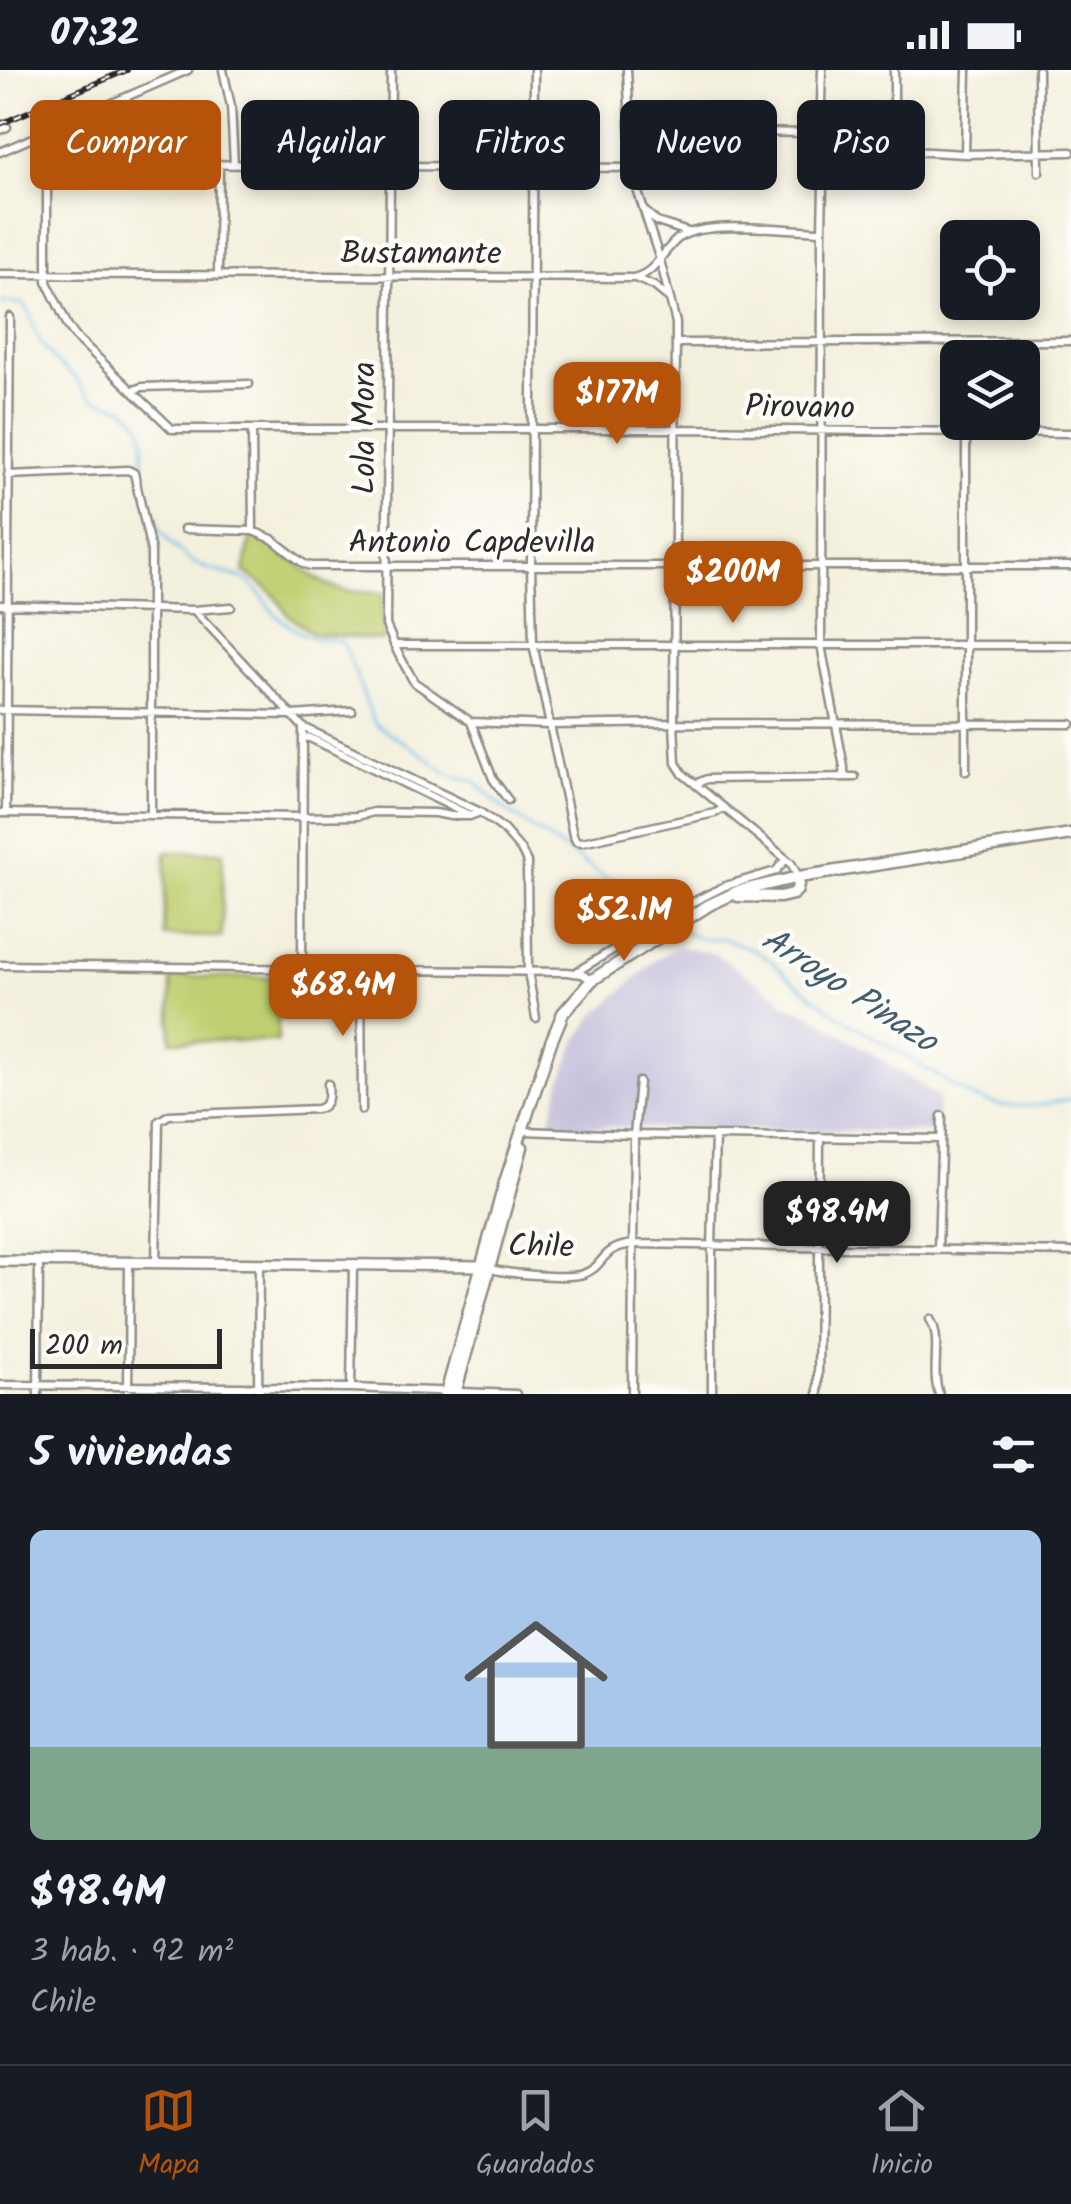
<!DOCTYPE html>
<html lang="es">
<head>
<meta charset="utf-8">
<style>
	:root { --surface:#171b24; --page:#242831; --text:#f1f3f6; --muted:#9ea1a6; --line:#363941; --accent:#b45309 }
	body { margin:0; font-family:Kalam,sans-serif; background:var(--page); color:var(--text); height:100vh; display:flex; flex-direction:column; font-size:38px; white-space:nowrap }
	* { box-sizing:border-box; margin:0 }
	p { font-size:32px; color:var(--muted) }
	.icon { flex:none; width:55px; height:55px; fill:none; stroke:currentColor; stroke-width:2; stroke-linecap:round; stroke-linejoin:round }
	.map { position:relative; height:1324px; overflow:hidden }
	.side { display:flex; flex-direction:column; background:var(--surface); flex:1 }
	.side>* { flex:none }
	.banner { position:absolute; left:30px; top:30px; width:1012px; height:90px; display:flex; gap:20px }
	.controls { position:absolute; left:940px; top:150px; display:grid; gap:20px }
	.controls a { display:grid; place-items:center; width:100px; height:100px; border-radius:15px; background:var(--surface); box-shadow:0 5px 15px #0003; font-size:50px }
	.scale { position:absolute; left:30px; bottom:25px; width:192px; box-sizing:border-box; padding-left:10px; border:5px solid #2b2b2b; border-top:0; font-size:28px; line-height:35px; white-space:nowrap; color:#2b2b2b; -webkit-text-stroke:8px #fdfcf7; paint-order:stroke }
	.price { position:absolute; translate:-50% -85px; padding:0 22px; border-radius:20px; background:var(--accent); color:#fff; font-size:32px; line-height:65px; filter:drop-shadow(0 2px 5px #0008) }
	.price::after { content:''; position:absolute; left:50%; top:60px; width:30px; height:22px; margin-left:-15px; background:inherit; clip-path:polygon(0 0,100% 0,50% 100%) }
	.price.active { background:#222; color:#fff }
	ul { padding:0; list-style:none }
	li { display:grid; align-content:center; gap:20px; height:530px; padding:0 30px }
	li span { display:grid; place-items:center; height:310px; border-radius:15px; color:#555 }
	li>.icon { margin-inline-start:auto }
	span .icon { width:180px; height:180px; fill:#fffc; stroke-width:1 }
	li b { font-size:42px }
	h2 { display:flex; justify-content:space-between; align-items:center; height:120px; padding:0 30px; font-size:42px }
	.tag { padding:0 35px; border-radius:15px; background:var(--surface); box-shadow:0 5px 15px #0003; font-size:35px; line-height:90px }
	.tag.active { background:var(--accent); color:#fff }
	.status { display:flex; justify-content:space-between; align-items:center; height:70px; padding:0 50px; background:var(--surface); direction:ltr }
	.status svg { height:28px; fill:currentColor }
	.dock { display:flex; justify-content:space-around; align-items:center; height:140px; border-top:2px solid var(--line); background:var(--surface); font-size:28px; color:var(--muted) }
	.dock a { display:grid; justify-items:center; gap:5px }
	.dock .active { color:var(--accent) }
	.map>svg:first-child { display:block }
</style>
</head>
<body>
<div class="status"><b>07:32</b><svg viewBox="0 0 49 12"><path d="M0 12V9h3v3zM5 12V6h3v6zM10 12V3h3v9zM15 12V0h3v12zM26 1h20v11H26zM47 4h2v5h-2z"/></svg></div>
<div class="map">
<svg width="1071" height="1324" viewBox="0 0 1071 1324">
	<rect width="100%" height="100%" fill="#fdfcf7"/>
	<filter id="ink" filterUnits="userSpaceOnUse"><feTurbulence type="fractalNoise" baseFrequency=".01" numOctaves="2"/><feDisplacementMap in="SourceGraphic" scale="20" xChannelSelector="R" yChannelSelector="G"/><feConvolveMatrix kernelMatrix="1 2 1 2 8 2 1 2 1" color-interpolation-filters="sRGB"/></filter>
	<filter id="wash" filterUnits="userSpaceOnUse"><feTurbulence type="fractalNoise" baseFrequency=".0048" numOctaves="4" result="noise"/><feDisplacementMap in="SourceGraphic" scale="40" xChannelSelector="R" yChannelSelector="G"/><feGaussianBlur stdDeviation="2.25" result="paint"/><feColorMatrix in="noise" values="0 0 0 0 0 0 0 0 0 0 0 0 0 0 0 0 0 1.4 0 .05"/><feComposite in="paint" operator="in"/></filter>
	<g filter="url(#wash)">
		<rect width="100%" height="100%" fill="#f4f0de"/>
		<path fill="#c5c0db" d="M679,876L713,883L777,925L787,936L811,944L939,1027L936,1062L549,1056L560,1015L576,972L594,946L659,887Z"/>
		<path fill="#c0cf71" stroke="#767d4e" stroke-width="2.5" d="M251,466C286,473 307,512 342,520C355,523 370,522 383,523L382,553L386,568L380,570L312,563L288,545L275,526L263,515L244,502Z
			M166,782H223L222,867L164,866Z
			M171,907H279L278,971H171Z"/>
		<g fill="none" stroke-linecap="round" stroke-linejoin="round">
			<path stroke="#6dbbe7" stroke-width="2.5" d="M0,233C37,228 26,246 38,267C42,275 50,285 56,292C62,297 68,301 74,307C79,312 82,319 88,324C105,339 124,328 139,353C149,368 141,389 143,406C145,420 155,452 163,463C171,475 190,493 203,497C219,503 230,502 247,511C261,520 265,534 276,545C283,552 293,558 301,563C315,572 330,565 344,574L373,650L378,656L418,681L449,705L473,710L504,739L674,853
				M680,858L687,864L701,868L725,869L756,881L772,891L787,906L839,946L974,1028L1002,1036H1034L1071,1029"/>
		</g>
	</g>
	<g filter="url(#ink)">
		<g fill="none" stroke-linecap="round" stroke-linejoin="round">
			<g stroke="#908e84" stroke-width="11">
				<path id="street" d="M223,0L231,36L234,94
					M391,0L386,555L398,583L414,612L471,652L493,709L508,730
					M534,0L531,495L533,574L573,765L576,771L582,772L715,743L724,738
					M627,0L633,107L660,190L676,253L674,653L676,693L683,704L791,793L798,806
					M894,0V80
					M1038,0L1039,102
					M0,60L7,57
					M47,61V212L68,256L75,266L172,359H677L1071,363
					M723,62L820,63L822,0
					M0,82L188,0
					M965,84L967,0
					M48,93L632,98
					M646,142L657,152L688,162
					M0,204L633,208C657,203 662,180 680,167C706,150 789,160 822,161
					M218,206L219,94
					M635,208L654,216L670,229
					M677,273L1071,271
					M966,288V272
					M134,320L142,317L249,314
					M966,352V701
					M252,360L253,461
					M8,405L128,400L134,403L151,481V744
					M184,459L253,461L272,469L304,494L311,496H1071
					M0,535L194,540L231,537
					M194,540L303,657L302,899
					M394,575H1071
					M0,640L292,645L352,641
					M471,652L550,655L674,653L1071,654
					M303,657L480,742L503,759L521,780L527,792L528,901L536,948
					M303,667L310,668L469,745
					M844,707V697L821,575L822,161L823,115L826,101L840,86L851,81L894,80L965,84L1071,82
					M695,714L707,709L855,707
					M0,743L302,747L357,746L374,742L435,743L451,746H470L480,742
					M6,743L10,247
					M675,841L725,816L776,801L786,789
					M0,895L567,902L582,904L592,910
					M361,899L362,1040
					M576,902L626,872L653,852
					M523,1061L634,1065L941,1069
					M938,1180L942,1046
					M156,1192L159,1051L169,1045L317,1039C330,1036 329,1024 328,1014
					M489,1198C503,1204 569,1209 583,1204C607,1196 598,1177 635,1174L1071,1182
					M930,1249C943,1269 930,1300 939,1324
					M0,1315L351,1318L516,1324
					M351,1318L353,1195
					M38,1324L39,1191
					M128,1324L129,1192
					M258,1324L259,1193
					M632,1324L634,1065L639,1012
					M712,1324V1177L715,1067
					M818,1324L820,1067"/>
			</g>
			<g stroke="#908e84" stroke-width="14">
				<path id="secondary" d="M0,1191L482,1196"/>
			</g>
			<g stroke="#908e84" stroke-width="15">
				<path id="primary" d="M738,826L780,827L793,824L797,820L799,807
					M446,1324L505,1112L551,972L563,943L592,910L709,835L739,821L799,807L1071,764
					M455,1324L522,1077"/>
			</g>
			<use href="#street" stroke="#fff" stroke-width="6"/>
			<use href="#secondary" stroke="#fff" stroke-width="9"/>
			<use href="#primary" stroke="#fff" stroke-width="10"/>
			<g stroke="#2b2b2b" stroke-width="6">
				<path id="rail" d="M0,54L127,0"/>
			</g>
			<use href="#rail" stroke="#fdfcf7" stroke-width="2.5" stroke-dasharray="8" stroke-linecap="butt"/>
		</g>
	</g>
	<g text-anchor="middle" stroke-width="9" stroke-linejoin="round" paint-order="stroke">
		<g font-size="32" fill="#2b2b2b" stroke="#fdfcf7">
			<text x="421" y="193">Bustamante</text>
			<text transform="translate(800 336) rotate(1)" y="11">Pirovano</text>
			<text transform="translate(363 358) rotate(-90)" y="11">Lola Mora</text>
			<text x="472" y="482">Antonio Capdevilla</text>
			<text transform="translate(541 1175) rotate(1)" y="11">Chile</text>
		</g>
		<g font-size="35" font-style="italic" fill="#425d6d" stroke="#fdfcf7">
			<text transform="translate(850 919) rotate(33)" y="12">Arroyo Pinazo</text>
		</g>
	</g>
</svg>
<div class="controls">
<a><svg class="icon" aria-label="locate" viewBox="0 0 24 24"><circle cx="12" cy="12" r="6"/><path d="M12 2v4M12 18v4M2 12h4M18 12h4"/></svg></a>
<a><svg class="icon" aria-label="layers" viewBox="0 0 24 24"><path d="M12 4l9 5-9 5-9-5zM3 14l9 5 9-5"/></svg></a>
</div>
<div class="scale">200 m</div>
<b class="price" style="left:617px;top:377px">$177M</b>
<b class="price" style="left:733px;top:556px">$200M</b>
<b class="price" style="left:624px;top:894px">$52.1M</b>
<b class="price" style="left:343px;top:969px">$68.4M</b>
<b class="price active" style="left:837px;top:1196px">$98.4M</b>
<div class="banner">
<a class="tag active">Comprar</a>
<a class="tag">Alquilar</a>
<a class="tag">Filtros</a>
<a class="tag">Nuevo</a>
<a class="tag">Piso</a>
</div>
</div>
<section class="side">
<h2>5 viviendas<svg class="icon" aria-label="filters" viewBox="0 0 24 24"><path d="M4 7h16M4 17h16"/><circle cx="9" cy="7" r="2"/><circle cx="15" cy="17" r="2"/></svg></h2>
<ul>
<li><span style="background:linear-gradient(#a9c7e8 70%,#7fa58c 0)"><svg class="icon" aria-label="home" viewBox="0 0 24 24"><path d="M3 11l9-7 9 7M6 9v11h12V9"/></svg></span><div><b>$98.4M</b><p>3 hab. · 92 m²</p><p>Chile</p></div></li>
</ul>
</section>
<nav class="dock">
<a class="active"><svg class="icon" aria-label="map" viewBox="0 0 24 24"><path d="M3 6l6-2 6 2 6-2v14l-6 2-6-2-6 2zM9 4v14M15 6v14"/></svg>Mapa</a>
<a><svg class="icon" aria-label="saved" viewBox="0 0 24 24"><path d="M7 4h10v16l-5-4-5 4z"/></svg>Guardados</a>
<a><svg class="icon" aria-label="home" viewBox="0 0 24 24"><path d="M3 11l9-7 9 7M6 9v11h12V9"/></svg>Inicio</a>
</nav>
</body>
</html>
